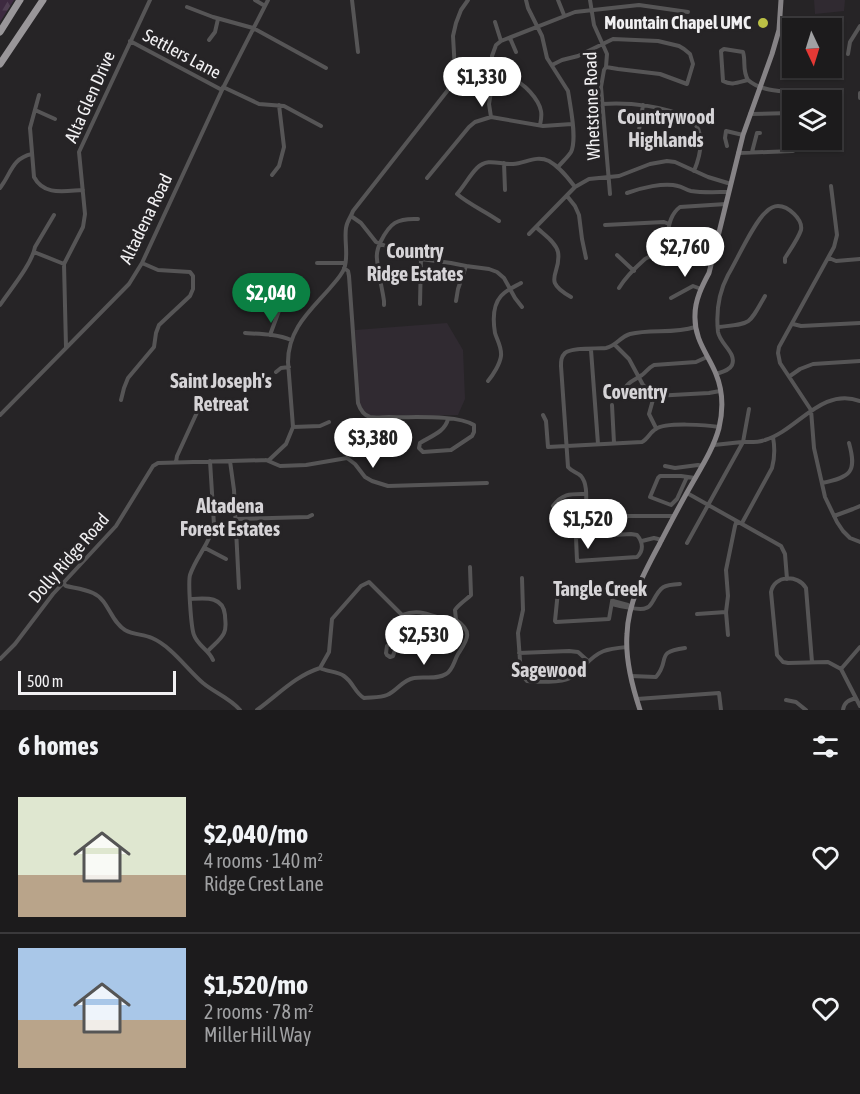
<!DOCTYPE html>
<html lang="en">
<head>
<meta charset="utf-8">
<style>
	:root { --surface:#1c1b1c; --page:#292829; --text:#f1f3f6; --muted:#a0a1a3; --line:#3a393b; --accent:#0b8043 }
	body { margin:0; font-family:"Asap Condensed",sans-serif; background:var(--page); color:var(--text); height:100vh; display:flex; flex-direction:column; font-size:22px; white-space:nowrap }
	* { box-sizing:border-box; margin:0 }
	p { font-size:20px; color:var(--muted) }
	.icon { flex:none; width:33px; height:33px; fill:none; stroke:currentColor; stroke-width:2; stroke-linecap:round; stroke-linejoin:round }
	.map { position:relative; height:710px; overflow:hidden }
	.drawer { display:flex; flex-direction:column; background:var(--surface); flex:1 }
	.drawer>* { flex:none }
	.needle { width:39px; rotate:176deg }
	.controls { position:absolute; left:782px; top:18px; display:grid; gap:12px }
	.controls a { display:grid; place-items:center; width:60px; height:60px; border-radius:0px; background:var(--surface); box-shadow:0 2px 4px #0004,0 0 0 2px var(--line); font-size:30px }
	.scale { position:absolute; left:18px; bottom:15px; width:158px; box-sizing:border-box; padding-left:6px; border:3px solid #f1f0f2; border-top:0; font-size:16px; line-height:21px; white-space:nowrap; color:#f1f0f2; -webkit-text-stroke:4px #262426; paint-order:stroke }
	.price { position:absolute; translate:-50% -51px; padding:0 14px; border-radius:21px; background:#fff; color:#222; font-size:20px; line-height:39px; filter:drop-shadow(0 2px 3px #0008) }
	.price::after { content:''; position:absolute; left:50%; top:36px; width:18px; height:14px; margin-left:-9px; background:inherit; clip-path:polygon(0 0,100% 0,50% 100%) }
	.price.active { background:var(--accent); color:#fff }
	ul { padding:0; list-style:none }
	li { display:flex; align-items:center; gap:18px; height:150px; padding:0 18px }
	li+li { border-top:2px solid var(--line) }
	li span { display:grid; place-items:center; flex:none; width:168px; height:120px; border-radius:0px; color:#555 }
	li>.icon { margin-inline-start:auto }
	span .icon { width:72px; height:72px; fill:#fffc; stroke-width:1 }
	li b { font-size:26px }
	h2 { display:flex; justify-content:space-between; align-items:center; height:72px; padding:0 18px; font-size:26px }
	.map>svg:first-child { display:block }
</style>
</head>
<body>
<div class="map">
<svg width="860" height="710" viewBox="0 0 860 710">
	<defs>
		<pattern id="forest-firs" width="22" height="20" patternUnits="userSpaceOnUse" patternTransform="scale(1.5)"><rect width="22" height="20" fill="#3d2a40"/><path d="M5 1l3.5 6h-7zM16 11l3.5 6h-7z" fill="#503f53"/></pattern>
	</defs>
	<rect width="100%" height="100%" fill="#262426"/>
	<path fill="#302a31" d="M814,0H845L844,11L815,14Z
		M447,323L463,350L465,399L458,415L410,416L370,415L364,411L360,404L355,330Z"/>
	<path fill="url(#forest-firs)" d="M0,0H14L0,22Z"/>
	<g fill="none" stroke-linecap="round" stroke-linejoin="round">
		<path stroke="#565556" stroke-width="4" d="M255,0L265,6
			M352,0L358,52
			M526,0L528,8L542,36L547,58L568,91L569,97C571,110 577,140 571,152C568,157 562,162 558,167
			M558,0L564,15
			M590,0L594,25L607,54L606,67L604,70L601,87L610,194
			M187,7L213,17L253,28L326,68
			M495,22L501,41
			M510,38L516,52
			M209,40L215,32L218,19
			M130,41L222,90
			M848,54L850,42L860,26
			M552,65L562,60L578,56L613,39L658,41L679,46L684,49L690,54L693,64L687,84L660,74L618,69L606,67
			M493,80C499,80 506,79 512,80C524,82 539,100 541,111C542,116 541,120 540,125
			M748,80C742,70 746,62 743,52L724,49L721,51L723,81C732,86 739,82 748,80C763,93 787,91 806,93L807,95
			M223,87L259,104L284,106L321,126
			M860,93V98
			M39,95L30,128L34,177C44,196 64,191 83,190
			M602,104C629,102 666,106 691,119C706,133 701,154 694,171
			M35,110L55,119
			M750,114L791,113L792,111
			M491,117L489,104L493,80L492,56L496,45L501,41L575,12L639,5L688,12
			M639,130L643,105
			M727,146L725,138L726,131L743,135
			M782,151L785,146L792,140
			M752,152L757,133H760
			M738,153L793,151
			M504,163L505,190
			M272,175L279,166L284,147L279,105
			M427,178L469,127L475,122L491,117L543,126L572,124
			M831,186L837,235L834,247L779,347L778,353L780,363L811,410L814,448L825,497L837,522L843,531L850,538L860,542
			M0,188C11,174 12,158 32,154
			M627,193C641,188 664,182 678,186C683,187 686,190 691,191C703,193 717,192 729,192
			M567,196L575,206L579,215L582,239L586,258
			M351,216L361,223L376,242L403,253L421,259L451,263L466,266L489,269L497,272L504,278L515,298L522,307
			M499,221C485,211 470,205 457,194C464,186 470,175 477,168C488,157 500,165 513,164C526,163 536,155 549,161C560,167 568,178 575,187
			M605,225L664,222L669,224
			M536,227C543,234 556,242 558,252C562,274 540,280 571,297
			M529,234L575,187L589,179L619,176L650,164L667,161L675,162L708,177L731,184
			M34,252L64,264
			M617,255L634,271
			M829,258L836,261L860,259
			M317,263H345
			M344,268L348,271L349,276L358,403C360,409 363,415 370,417C376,418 383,417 389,417C410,418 456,414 474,425V432L472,436L451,450L423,452L419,448L420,443C431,436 445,432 448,419
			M619,288C625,278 636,267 645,259C650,255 658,256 662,251C670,239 665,218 680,207L726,204
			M671,298L693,286L701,289
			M456,301L458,289L466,266
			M420,304L421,259
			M0,305C10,290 32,264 35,247L54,215
			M384,305V301C382,287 378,273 377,259C376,252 378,247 381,241C390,223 397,218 418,219
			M793,324L801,326L860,323
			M719,327C752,323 748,326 765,296
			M245,333C260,334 277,334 291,340
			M270,335L290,281
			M615,345L629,359L643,385L654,396
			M66,347L64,264L83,227L85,214L79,152L150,0
			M591,350L598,444
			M276,372L281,368L289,367
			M716,374C722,372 729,371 732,365C737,353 720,344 718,332C716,313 719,292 728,275C737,260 754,222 766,212C769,209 773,206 778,206C788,206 803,219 801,230C798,239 790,250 785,258V262
			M790,376L800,369L813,364L860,361
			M488,381C493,375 500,364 501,356C502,347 497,340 495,333C493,321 493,305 501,296C506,290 514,287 521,283
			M625,388C629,381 635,380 642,375C646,372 648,368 654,365L696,362L707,357
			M654,396L709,393L720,391
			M654,396L649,414L656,428
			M121,400L124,388L128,378L154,347L156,333L159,325L190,296L193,289V276L190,272L158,270L142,263
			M612,405L614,443
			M0,415L129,284L142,263L222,90L268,0
			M543,415L546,421L548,447L642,442C648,439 650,432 656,429C665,422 708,425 719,427
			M293,427L320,426L329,422
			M714,445C723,444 732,443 742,442C749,442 757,443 765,440C798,430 821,387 860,401
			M266,460L280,466L306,465L347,458L355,464L365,477L372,481L388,486L487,483
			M210,461L214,525C210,543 196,557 190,575C188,582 191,628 194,635C198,646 209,650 213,660
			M230,461L234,490L239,588
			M176,462L177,456L199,408L208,402L221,401
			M665,466L675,468L698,465L702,466
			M687,477L677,499L671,505L650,497L658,478L660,476H681L695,478
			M822,483C851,477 857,472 849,443
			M687,493L781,546L785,554L787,579
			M553,506C563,493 571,494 585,494
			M586,508C586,499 588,484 581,476C577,472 572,472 568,467L561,366C561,361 561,357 565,353C572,347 596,349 606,348C616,346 620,337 630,334C651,329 674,334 695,327
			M625,516H673
			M834,516L853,509L860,506
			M236,519L308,517L312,515
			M631,534L637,535C643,542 644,551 637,557L577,561L576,537Z
			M642,541L654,538L662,540
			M687,543L743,442L749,409
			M205,548L226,559
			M522,578L523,610L518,633L521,674L527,681C537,682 561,683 570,678C576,675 580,670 584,666C599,650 606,649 627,647
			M64,584L66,586C75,588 85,589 93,593C109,600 110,621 125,630C134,635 143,634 152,638C171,646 187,669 203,683C215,693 230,698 240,710
			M612,588L614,590L609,619L556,622L555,621L558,591Z
			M191,599C206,598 223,596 225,615C225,621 227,627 224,633C221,640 213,645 208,651
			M613,601L628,605L629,607
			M612,604C619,606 641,611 646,608C650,607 651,604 653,601C661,586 663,585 680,584
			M697,614L726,612
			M402,615C426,606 436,622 456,620
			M728,635L726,612L728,596L726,570L735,526L736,523H742L772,468C775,457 775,448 773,437
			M391,644L396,647L393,656L390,657L387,655L386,653L387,646Z
			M391,644L397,624L402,615
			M519,653L569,651L578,652L588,661
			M0,659L15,644L53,594L116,526L153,466L158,463L269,460L286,444L293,427L288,362C288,329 310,311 330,288C335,282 341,276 344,269C349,257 344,241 346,228C347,221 351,217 353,211L448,90L455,71L453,36L456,23L461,10L468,0
			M812,662L806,588C798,574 774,575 771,592L777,655L783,662L788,663L828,662L841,669L860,706
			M320,668C328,672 337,671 344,676C353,682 355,693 364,698C371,697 380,698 387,695C397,691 402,680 414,678C424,676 437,680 446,674C453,670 454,661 458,654C467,640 474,632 456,620L455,610C458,605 467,599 471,595L470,567
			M841,669L860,647
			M579,672L583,677
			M631,676L656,677C671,660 654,652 685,648
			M637,699L719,693L721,710
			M786,700L796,702L806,710
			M257,710C278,695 295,676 320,668L329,652L332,619L361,586L369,582L402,615
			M843,710C844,702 849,700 856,698"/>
		<path stroke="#868386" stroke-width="5" d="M640,710C632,686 625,659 627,634C628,602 644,573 659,545C669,526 678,508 689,489C700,469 713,450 719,428C723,411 723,391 716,374C708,354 694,340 695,315C695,300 702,286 709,273L743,135L772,54L779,30L781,0"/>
		<path stroke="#999699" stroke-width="7" d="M0,32L20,0
			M0,64L43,0"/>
	</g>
	<circle fill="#bbc045" stroke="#262426" stroke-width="2" cx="763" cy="23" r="6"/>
	<g text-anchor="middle" stroke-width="6" stroke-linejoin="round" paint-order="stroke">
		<g font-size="18" font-weight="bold" fill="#f1f0f2" stroke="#262426" text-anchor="end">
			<text x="751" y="29">Mountain Chapel UMC</text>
		</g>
		<g font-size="18" fill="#f1f0f2" stroke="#262426">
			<text transform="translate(182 54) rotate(28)" y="6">Settlers Lane</text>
			<text transform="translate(90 97) rotate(-66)" y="6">Alta Glen Drive</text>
			<text transform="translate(592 106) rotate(-92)" y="6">Whetstone Road</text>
			<text transform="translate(146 219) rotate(-64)" y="6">Altadena Road</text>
			<text transform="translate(69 558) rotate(-49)" y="6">Dolly Ridge Road</text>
		</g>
		<g font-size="20" font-weight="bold" fill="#d6d4d7" stroke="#262426">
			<text x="666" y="124">Countrywood<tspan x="666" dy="23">Highlands</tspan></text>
			<text x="415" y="258">Country<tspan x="415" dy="23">Ridge Estates</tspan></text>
			<text x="221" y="388">Saint Joseph's<tspan x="221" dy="23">Retreat</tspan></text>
			<text x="635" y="399">Coventry</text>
			<text x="230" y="513">Altadena<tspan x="230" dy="23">Forest Estates</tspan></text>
			<text x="600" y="596">Tangle Creek</text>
			<text x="549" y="677">Sagewood</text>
		</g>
	</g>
</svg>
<div class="controls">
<a><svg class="needle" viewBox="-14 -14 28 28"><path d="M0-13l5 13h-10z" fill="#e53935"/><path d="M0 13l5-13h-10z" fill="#a0a1a3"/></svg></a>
<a><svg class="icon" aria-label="layers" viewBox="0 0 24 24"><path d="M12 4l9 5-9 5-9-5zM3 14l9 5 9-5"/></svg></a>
</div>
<div class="scale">500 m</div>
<b class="price" style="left:482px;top:108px">$1,330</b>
<b class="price" style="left:685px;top:278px">$2,760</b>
<b class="price active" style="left:271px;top:324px">$2,040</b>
<b class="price" style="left:373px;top:469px">$3,380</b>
<b class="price" style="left:588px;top:550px">$1,520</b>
<b class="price" style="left:424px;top:666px">$2,530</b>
</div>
<section class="drawer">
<h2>6 homes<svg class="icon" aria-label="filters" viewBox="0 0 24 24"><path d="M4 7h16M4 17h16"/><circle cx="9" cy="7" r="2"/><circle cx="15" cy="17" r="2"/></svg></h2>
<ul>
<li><span style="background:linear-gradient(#dfe7d0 65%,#b9a48a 0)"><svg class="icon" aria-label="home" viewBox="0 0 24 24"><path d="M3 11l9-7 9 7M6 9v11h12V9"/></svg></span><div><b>$2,040/mo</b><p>4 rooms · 140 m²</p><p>Ridge Crest Lane</p></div><svg class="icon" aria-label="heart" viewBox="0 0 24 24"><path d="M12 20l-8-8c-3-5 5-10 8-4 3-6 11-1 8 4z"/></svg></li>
<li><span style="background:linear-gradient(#a9c7e8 60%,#b9a48a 0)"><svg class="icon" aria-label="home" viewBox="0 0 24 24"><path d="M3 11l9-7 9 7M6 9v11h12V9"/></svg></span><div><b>$1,520/mo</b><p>2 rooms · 78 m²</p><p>Miller Hill Way</p></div><svg class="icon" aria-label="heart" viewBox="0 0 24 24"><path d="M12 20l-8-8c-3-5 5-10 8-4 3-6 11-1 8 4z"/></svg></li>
</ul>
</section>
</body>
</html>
